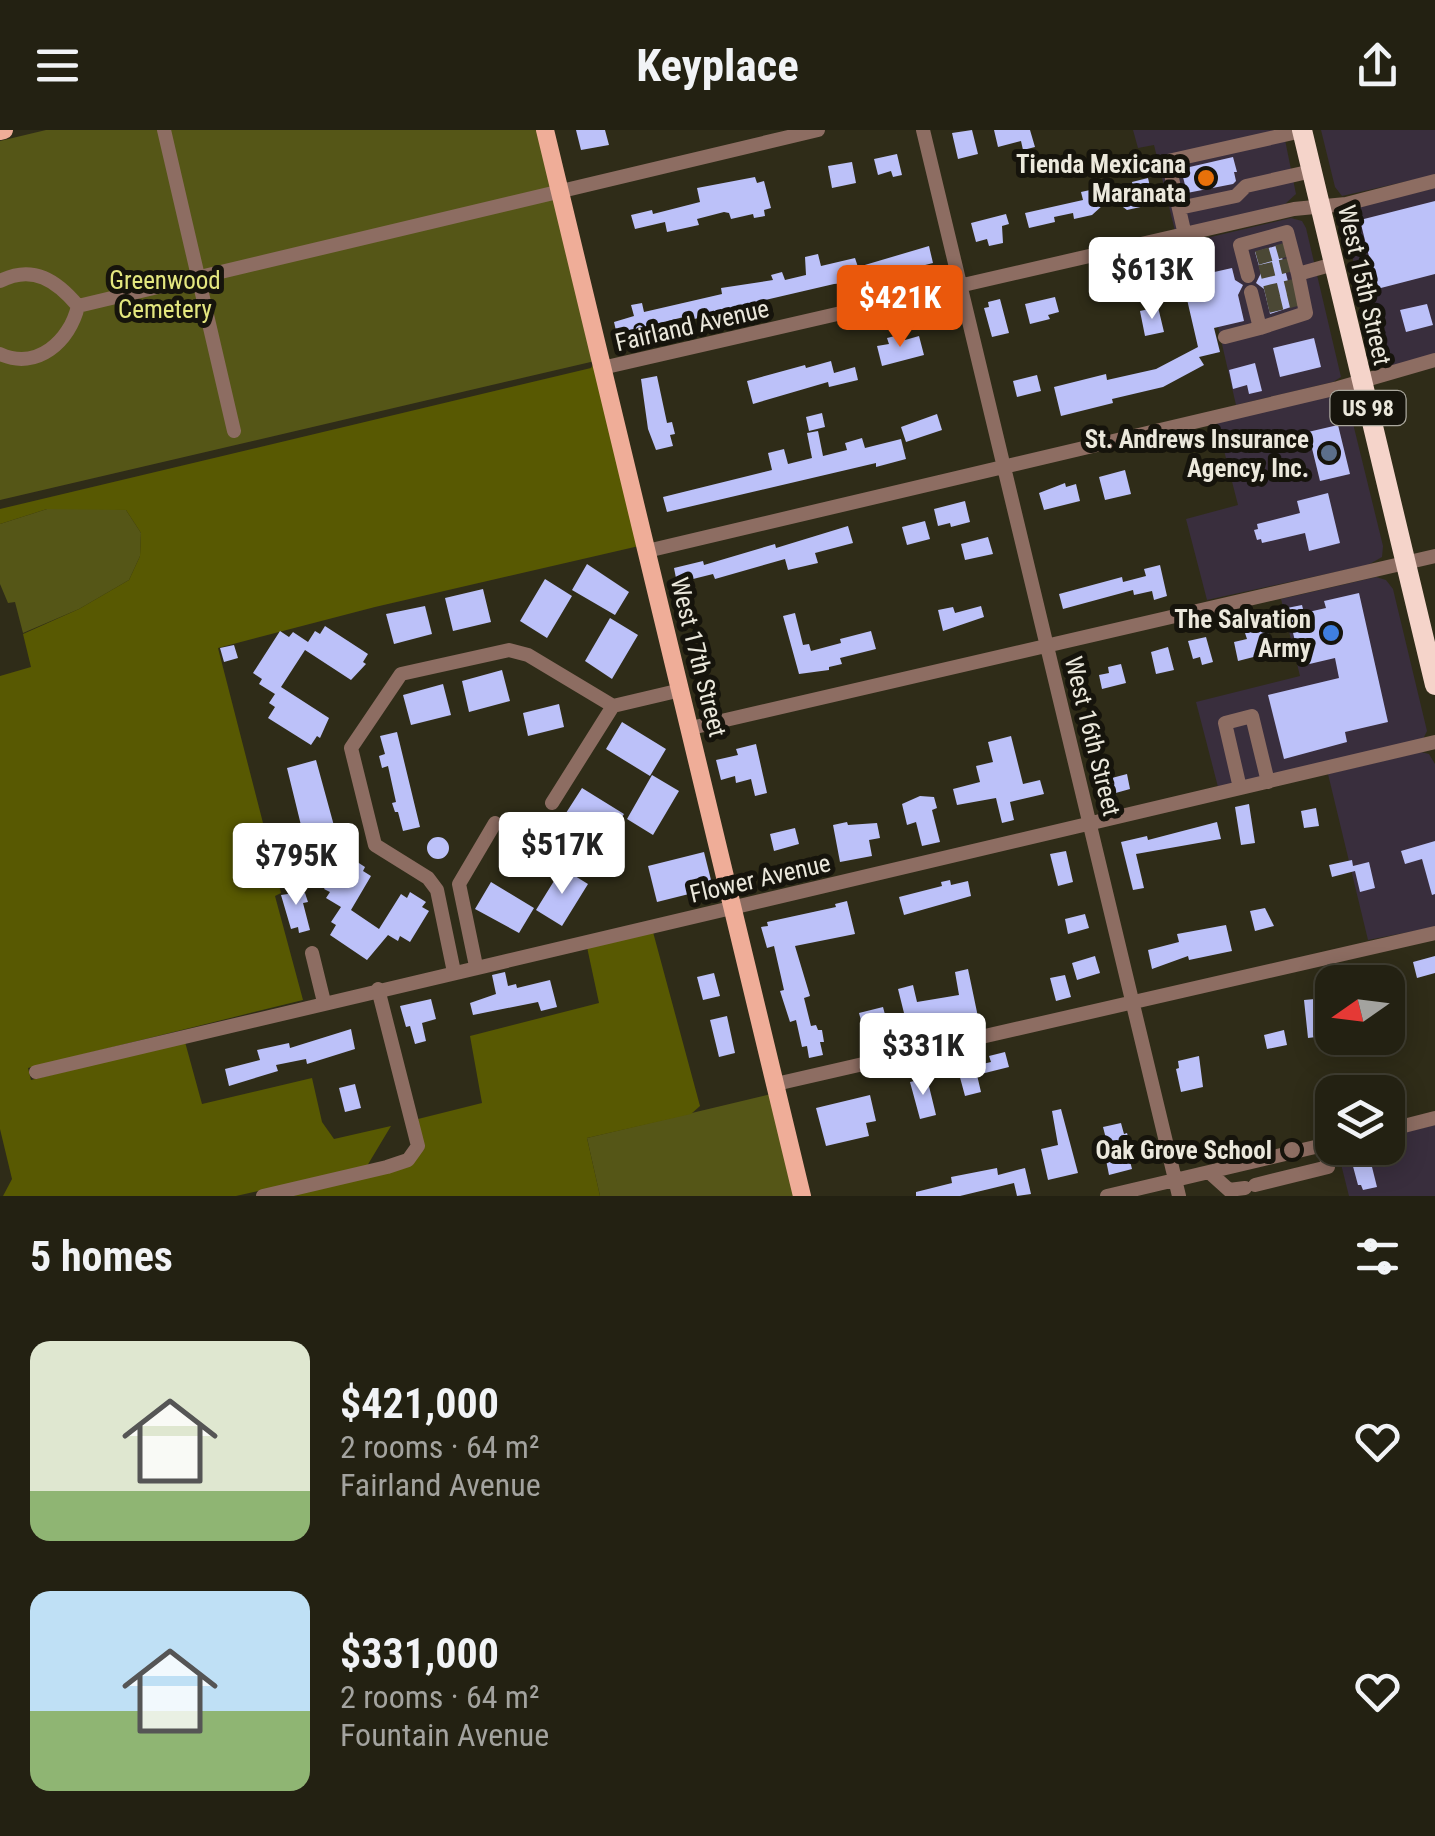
<!DOCTYPE html>
<html lang="en">
<head>
<meta charset="utf-8">
<style>
	:root { --surface:#232112; --page:#2b291b; --text:#f1f3f6; --muted:#a3a39f; --line:#403e32; --accent:#ea580c }
	body { margin:0; font-family:"Roboto Condensed",sans-serif; background:var(--page); color:var(--text); height:100vh; display:flex; flex-direction:column; font-size:38px; white-space:nowrap }
	* { box-sizing:border-box; margin:0 }
	p { font-size:32px; color:var(--muted) }
	.icon { flex:none; width:55px; height:55px; fill:none; stroke:currentColor; stroke-width:2; stroke-linecap:round; stroke-linejoin:round }
	.map { position:relative; height:1066px; overflow:hidden }
	.drawer { display:flex; flex-direction:column; background:var(--surface); flex:1 }
	.drawer>* { flex:none }
	.needle { width:65px; rotate:256deg }
	.tools { position:absolute; left:1315px; top:835px; display:grid; gap:20px }
	.tools a { display:grid; place-items:center; width:90px; height:90px; border-radius:20px; background:var(--surface); box-shadow:0 5px 25px #0003,0 0 0 2px var(--line); font-size:50px }
	.price { position:absolute; translate:-50% -85px; padding:0 22px; border-radius:10px; background:#fff; color:#222; font-size:32px; line-height:65px; filter:drop-shadow(0 2px 5px #0008) }
	.price::after { content:''; position:absolute; left:50%; top:60px; width:30px; height:22px; margin-left:-15px; background:inherit; clip-path:polygon(0 0,100% 0,50% 100%) }
	.price.on { background:var(--accent); color:#fff }
	ul { padding:0; list-style:none }
	li { display:flex; align-items:center; gap:30px; height:250px; padding:0 30px }
	li span { display:grid; place-items:center; flex:none; width:280px; height:200px; border-radius:20px; color:#555 }
	li>.icon { margin-inline-start:auto }
	span .icon { width:120px; height:120px; fill:#fffc; stroke-width:1 }
	li b { font-size:42px }
	h2 { display:flex; justify-content:space-between; align-items:center; height:120px; padding:0 30px; font-size:42px }
	header { display:flex; justify-content:space-between; align-items:center; height:130px; padding:0 30px; background:var(--surface); font-size:45px; font-weight:700 }
	.map>svg:first-child { display:block }
</style>
</head>
<body>
<header><svg class="icon" aria-label="menu" viewBox="0 0 24 24"><path d="M4 6h16M4 12h16M4 18h16"/></svg>Keyplace<svg class="icon" aria-label="share" viewBox="0 0 24 24"><path d="M12 15V3M7 8l5-5 5 5M5 13v7h14v-7"/></svg></header>
<div class="map">
<svg width="1435" height="1066" viewBox="0 0 1435 1066">
	<rect width="100%" height="100%" fill="#2f2c18"/>
	<path fill="#392e3d" d="M1133,0H1283L1296,64L1285,74L1175,101L1154,15L1138,18Z
		M1321,0H1435V45L1342,66L1335,57Z
		M1435,58V225L1384,238L1376,229L1344,91L1361,76Z
		M1291,88L1302,91L1306,98L1341,247L1333,252L1236,275L1198,110Z
		M1332,265L1348,273L1383,416L1382,427L1368,435L1207,470L1186,389L1238,375L1217,293Z
		M1376,447L1386,450L1393,459L1427,601L1423,609L1218,657L1196,572L1300,546L1281,469Z
		M1421,622L1429,624L1435,634V797L1368,810L1328,644Z
		M1435,995V1066H1349L1337,1018H1388V1006Z"/>
	<path fill="#555617" d="M46,0H539L595,231L0,370V11Z
		M90,377L126,380L141,403L140,426L129,450L79,479L23,503L15,472L8,473L0,454V394L47,379Z
		M771,964L795,1066H600L587,1008Z"/>
	<path fill="#585902" d="M594,233L639,416L375,477L218,518L281,763L275,766L303,870L28,938L31,950L185,912L202,974L312,948L322,992L334,1009L391,996L367,1036L236,1066H3L12,1049L0,999V546L31,537L23,504L79,479L129,450L140,426L141,403L126,380L47,379L0,394V379L591,238Z
		M653,802L700,976L691,984L587,1008L600,1066H291L424,1020L418,989L482,973L470,906L599,873L587,817Z"/>
	<path fill="#bcc1f9" d="M576,0H605L609,15L581,20Z
		M972,0L978,24L958,29L952,3Z
		M994,0H1030L1035,17L1023,20L1021,11L998,17Z
		M897,24L902,45L893,47L891,41L878,45L874,29Z
		M1233,27L1237,42H1234L1236,51L1233,54L1187,63L1181,39Z
		M852,32L856,53L832,58L828,36Z
		M755,47L757,53L764,51L771,78L764,80L765,86L754,88L753,84L731,89L729,83L724,82L697,89L699,95L667,102L665,92L635,99L631,85L652,80L653,84L700,72L697,58Z
		M1148,48L1154,74L1127,80L1123,77L1120,61L1133,58L1132,52Z
		M1090,60L1092,67L1101,65L1103,75L1092,85L1074,89L1073,83L1054,87L1055,92L1029,98L1025,83L1083,70L1081,62Z
		M1435,71V144L1377,159L1360,90Z
		M1006,84L1009,94L1002,96L1003,113L989,116L987,109L976,112L971,93Z
		M1279,115L1294,176L1270,184L1264,159L1256,153L1261,143L1255,122Z
		M929,116L933,133L898,142L899,145L882,149L883,152L847,158L846,153L834,154L752,173L753,177L689,190L688,186L647,196L637,200L638,203L617,205L614,192L634,186L631,175L642,173L644,182L722,164L721,158L773,150L771,145L782,142L785,150L806,145L805,127L818,124L821,136L855,128L858,137Z
		M1197,128L1201,145L1232,138L1235,150L1243,155L1238,165L1244,191L1214,198L1220,222L1199,227L1204,235L1163,257L1112,269L1113,273L1061,286L1054,257L1106,244L1107,250L1156,239L1198,217L1183,152L1099,172L1093,148L1106,145L1107,149Z
		M1055,167L1059,182L1048,185L1050,189L1030,194L1025,174Z
		M1000,169L1009,203L992,207L984,178L989,177L988,172Z
		M1427,174L1433,195L1406,202L1400,180Z
		M1158,177L1164,202L1145,206L1140,181Z
		M903,204L905,210L919,206L924,225L882,236L877,216L889,214L887,208Z
		M1314,208L1321,237L1280,247L1273,218Z
		M831,231L834,243L855,237L858,250L829,257L828,252L753,274L747,251L805,235L806,238Z
		M1255,233L1262,261L1249,264L1247,255L1233,259L1229,240Z
		M1037,245L1041,261L1017,267L1013,251Z
		M657,246L667,293L672,292L675,304L670,305L673,316L656,320L648,299L641,249Z
		M822,283L825,297L809,301L806,287Z
		M937,284L942,300L906,312L901,297Z
		M1338,295L1350,344L1320,351L1308,302Z
		M818,301L823,326L847,320L845,313L862,308L865,318L901,309L906,329L876,337V333L667,382L663,367L772,340L768,323L784,319L788,334L812,328L807,303Z
		M1125,340L1131,364L1105,370L1099,347Z
		M1065,353L1066,357L1076,354L1080,371L1044,380L1039,363Z
		M1328,363L1340,413L1309,421L1305,403L1262,413L1261,409L1257,410L1254,400L1258,399L1257,394L1300,383L1297,371Z
		M965,371L970,392L951,397L950,393L938,396L934,379Z
		M925,391L930,409L907,415L902,397Z
		M848,396L853,413L815,423L818,433L788,440L785,429L715,449L713,444L677,453L674,438L703,431L704,435L775,414L776,418Z
		M988,407L993,424L965,430L961,414Z
		M587,434L629,462L615,485L572,460Z
		M1160,435L1167,466L1154,470L1152,461L1134,465L1133,460L1063,479L1059,464L1122,447L1123,452L1146,446L1144,439Z
		M545,449L572,466L547,508L520,491Z
		M483,459L491,492L453,501L445,468Z
		M1359,463L1388,592L1345,602L1347,612L1284,629L1268,565L1339,548L1335,528L1301,536L1287,478L1302,475L1304,483L1326,478L1324,471Z
		M425,476L432,504L394,514L386,484Z
		M981,476L984,487L943,501L938,480L953,477L955,483Z
		M795,483L803,515L809,514L811,521L841,513L840,509L871,501L876,519L840,528L842,534L829,537V540L799,544L783,486Z
		M610,488L638,505L612,549L585,531Z
		M325,496L368,524L363,532L366,534L351,550L305,520L281,557L329,588L320,608L317,606L311,615L268,588L275,577L269,573L275,564L259,554L262,549L253,543L280,501L289,507L293,502L308,512L315,501L320,504Z
		M1267,498L1273,522L1238,531L1234,512L1247,509L1245,503Z
		M1206,507L1213,532L1202,535L1200,527L1193,529L1188,511Z
		M234,515L238,528L224,532L220,518Z
		M1168,517L1174,540L1156,544L1151,522Z
		M1121,534L1126,553L1102,559L1099,545L1109,543L1108,537Z
		M502,540L510,571L469,582L462,551Z
		M443,554L451,585L411,595L403,565Z
		M559,574L564,597L528,606L523,583Z
		M622,592L666,619L650,646L606,619Z
		M397,602L420,697L403,701L398,682H395L392,673L396,672L388,636L382,638L379,626L385,624L380,606Z
		M1011,606L1023,654L1040,650L1044,664L1010,672L1014,690L1002,693L996,668L957,675L953,659L980,652L976,636L993,632L988,612Z
		M756,614L767,663L755,666L751,649L736,653L735,646L721,650L716,630L738,625L736,619Z
		M316,630L342,725L321,730L320,726L309,728L287,638Z
		M1127,644L1130,659L1112,664L1108,649Z
		M652,645L679,661L653,705L627,689Z
		M582,658L624,684L608,710L566,683Z
		M920,666L934,667L937,678L932,680L940,712L922,716L916,692L907,695L902,674Z
		M1249,674L1255,713L1241,715L1235,677Z
		M1316,678L1319,696L1304,698L1301,681Z
		M529,687L573,714L558,738L514,712Z
		M847,692L848,695L877,693L880,708L869,710L872,726L840,732L833,695Z
		M1217,692L1221,709L1136,724L1144,758L1133,760L1121,712L1147,706L1148,710Z
		M795,698L799,714L774,721L770,704Z
		M427 718a11 11 0 1 1 22 0a11 11 0 1 1-22 0Z
		M1435,711V764L1432,765L1422,729L1405,734L1401,721Z
		M1066,721L1073,752L1058,756L1050,724Z
		M704,722L713,758L657,772L648,736Z
		M345,724L365,737L363,741L371,746L351,780L379,799L401,764L407,768L410,762L426,772L422,777L429,781L410,812L400,806L398,811L388,805L367,830L330,805L336,795L331,792L341,777L326,768L330,762L324,759Z
		M1352,730L1353,736L1369,732L1375,758L1360,762L1355,741L1332,747L1329,735Z
		M562,738L588,754L562,796L536,780Z
		M950,750L951,755L968,751L971,766L904,785L899,767L942,756L941,752Z
		M491,752L534,778L519,803L475,779Z
		M297,753L300,764L305,763L308,772L303,773L310,800L299,803L298,797L291,799L281,765L288,764L286,756Z
		M847,771L855,804L795,816L810,866L804,868L811,896L816,895L818,900H822L824,912H820L823,925L809,928L807,916L802,917L796,890L790,892L780,861L784,860L774,816L767,818L761,797L768,796L767,792L836,777L835,774Z
		M1265,778L1274,796L1255,801L1250,781Z
		M1085,784L1089,798L1068,804L1065,789Z
		M1226,795L1232,821L1189,830L1188,826L1152,839L1148,820L1179,812L1177,804Z
		M1095,826L1100,843L1077,850L1072,833Z
		M1435,826V843L1417,848L1413,832Z
		M968,839L978,887L949,893L947,888L932,889L907,895L898,859L913,855L917,872L959,865L955,842Z
		M505,842L508,856L516,854L517,858L550,850L557,877L541,881L538,872L473,885L470,873L496,864L492,845Z
		M714,843L720,866L703,870L697,847Z
		M1065,845L1071,867L1056,871L1050,848Z
		M1326,868L1332,905L1308,908L1304,870Z
		M431,869L436,889L422,893L426,911L415,914L410,896L406,897L400,876Z
		M883,877L887,892L863,898L859,883Z
		M727,886L735,923L719,927L710,890Z
		M351,899L355,919L307,934L306,929L276,935L278,941L229,956L225,939L260,930L257,920L289,913L290,918Z
		M1284,900L1287,915L1267,919L1264,905Z
		M1005,922L1009,937L977,945L981,962L965,966L958,940L991,932L989,926Z
		M1199,926L1203,957L1181,962L1176,939L1179,938L1178,931Z
		M927,948L936,985L920,989L910,952Z
		M355,954L361,978L345,982L339,958Z
		M870,965L876,991L866,993L869,1006L826,1016L816,978Z
		M1061,979L1078,1043L1048,1050L1041,1019L1058,1015L1052,981Z
		M1121,993L1124,1004L1127,1003L1133,1026L1129,1027L1132,1039L1109,1045L1106,1030L1111,1028L1103,997Z
		M1369,1025L1377,1057L1363,1060L1361,1055H1358L1351,1029Z
		M997,1038L998,1045L1025,1038L1031,1064L1017,1066L1014,1053L960,1066H916V1062L952,1053L951,1047Z"/>
	<g fill="none" stroke-linecap="round" stroke-linejoin="round">
		<path stroke="#4b4835" stroke-width="14" stroke-dasharray="14 7" stroke-linecap="butt" d="M1257,128L1285,120
			M1260,142L1289,135
			M1265,163L1294,156
			M1268,176L1297,169"/>
		<path stroke="#8d6d62" stroke-width="14" d="M164,0L234,301
			M923,0L1179,1066
			M1179,78L1236,66L1246,56L1312,41
			M1185,105L1168,31L1302,1
			M1248,146L1240,115L1287,102L1298,144L1334,134
			M0,151C33,134 57,151 78,176
			M1251,162L1260,198L1306,183L1298,144
			M78,176L818,0
			M1225,207L1260,198
			M0,224C37,241 70,211 78,176
			M602,238L1294,79L1346,74L1435,51
			M647,421L1338,258L1435,230
			M691,598L1435,426
			M1240,658L1225,593L1252,586L1268,652
			M552,673L613,576
			M312,823L324,872
			M476,836L459,754L495,693
			M454,842L437,760L428,748L375,715L351,618L401,544L509,520L528,525L613,576L681,560
			M36,942L1435,612
			M776,954L1435,803
			M1388,1000L1435,988
			M1209,1042L1229,1060L1245,1058
			M1255,1055L1328,1037L1324,1015
			M263,1066L387,1037L408,1030L418,1016L378,859
			M1107,1066L1332,1013"/>
		<path stroke="#efad98" stroke-width="18" d="M545,0L802,1066
			M0,1L4,0"/>
		<path stroke="#f5d4ca" stroke-width="20" d="M1302,0L1435,555"/>
	</g>
	<circle fill="#e8710a" stroke="#16140c" stroke-width="4" cx="1206" cy="48" r="10"/>
	<circle fill="#5c6f8a" stroke="#16140c" stroke-width="4" cx="1329" cy="323" r="10"/>
	<circle fill="#3f7fe0" stroke="#16140c" stroke-width="4" cx="1331" cy="503" r="10"/>
	<circle fill="#8d6e63" stroke="#16140c" stroke-width="4" cx="1292" cy="1020" r="10"/>
	<g text-anchor="middle" stroke-width="10" stroke-linejoin="round" paint-order="stroke">
		<rect fill="#16140c" stroke="#aba89e" stroke-width="2.5" x="1330.5" y="261" width="75" height="34" rx="8"/>
		<g font-size="22" font-weight="bold" fill="#ebe8dc">
			<text x="1368" y="286">US 98</text>
		</g>
		<g font-size="25" font-weight="bold" fill="#ebe8dc" stroke="#16140c" text-anchor="end">
			<text x="1186" y="43">Tienda Mexicana<tspan x="1186" dy="29">Maranata</tspan></text>
			<text x="1309" y="318">St. Andrews Insurance<tspan x="1309" dy="29">Agency, Inc.</tspan></text>
			<text x="1311" y="498">The Salvation<tspan x="1311" dy="29">Army</tspan></text>
			<text x="1272" y="1029">Oak Grove School</text>
		</g>
		<g font-size="25" fill="#e4e77f" stroke="#16140c">
			<text x="165" y="159">Greenwood<tspan x="165" dy="29">Cemetery</tspan></text>
		</g>
		<g font-size="25" fill="#ebe8dc" stroke="#16140c">
			<text transform="translate(1365 155) rotate(77)" y="9">West 15th Street</text>
			<text transform="translate(692 195) rotate(-13)" y="9">Fairland Avenue</text>
			<text transform="translate(699 527) rotate(76)" y="9">West 17th Street</text>
			<text transform="translate(1093 606) rotate(76)" y="9">West 16th Street</text>
			<text transform="translate(760 748) rotate(-13)" y="9">Flower Avenue</text>
		</g>
	</g>
</svg>
<div class="tools">
<a><svg class="needle" viewBox="-14 -14 28 28"><path d="M0-13l5 13h-10z" fill="#e53935"/><path d="M0 13l5-13h-10z" fill="#a3a39f"/></svg></a>
<a><svg class="icon" aria-label="layers" viewBox="0 0 24 24"><path d="M12 4l9 5-9 5-9-5zM3 14l9 5 9-5"/></svg></a>
</div>
<b class="price" style="left:1152px;top:192px">$613K</b>
<b class="price on" style="left:900px;top:220px">$421K</b>
<b class="price" style="left:562px;top:767px">$517K</b>
<b class="price" style="left:296px;top:778px">$795K</b>
<b class="price" style="left:923px;top:968px">$331K</b>
</div>
<section class="drawer">
<h2>5 homes<svg class="icon" aria-label="filters" viewBox="0 0 24 24"><path d="M4 7h16M4 17h16"/><circle cx="9" cy="7" r="2"/><circle cx="15" cy="17" r="2"/></svg></h2>
<ul>
<li><span style="background:linear-gradient(#dfe7d0 75%,#8fb573 0)"><svg class="icon" aria-label="home" viewBox="0 0 24 24"><path d="M3 11l9-7 9 7M6 9v11h12V9"/></svg></span><div><b>$421,000</b><p>2 rooms · 64 m²</p><p>Fairland Avenue</p></div><svg class="icon" aria-label="heart" viewBox="0 0 24 24"><path d="M12 20l-8-8c-3-5 5-10 8-4 3-6 11-1 8 4z"/></svg></li>
<li><span style="background:linear-gradient(#bfe0f5 60%,#8fb573 0)"><svg class="icon" aria-label="home" viewBox="0 0 24 24"><path d="M3 11l9-7 9 7M6 9v11h12V9"/></svg></span><div><b>$331,000</b><p>2 rooms · 64 m²</p><p>Fountain Avenue</p></div><svg class="icon" aria-label="heart" viewBox="0 0 24 24"><path d="M12 20l-8-8c-3-5 5-10 8-4 3-6 11-1 8 4z"/></svg></li>
</ul>
</section>
</body>
</html>
